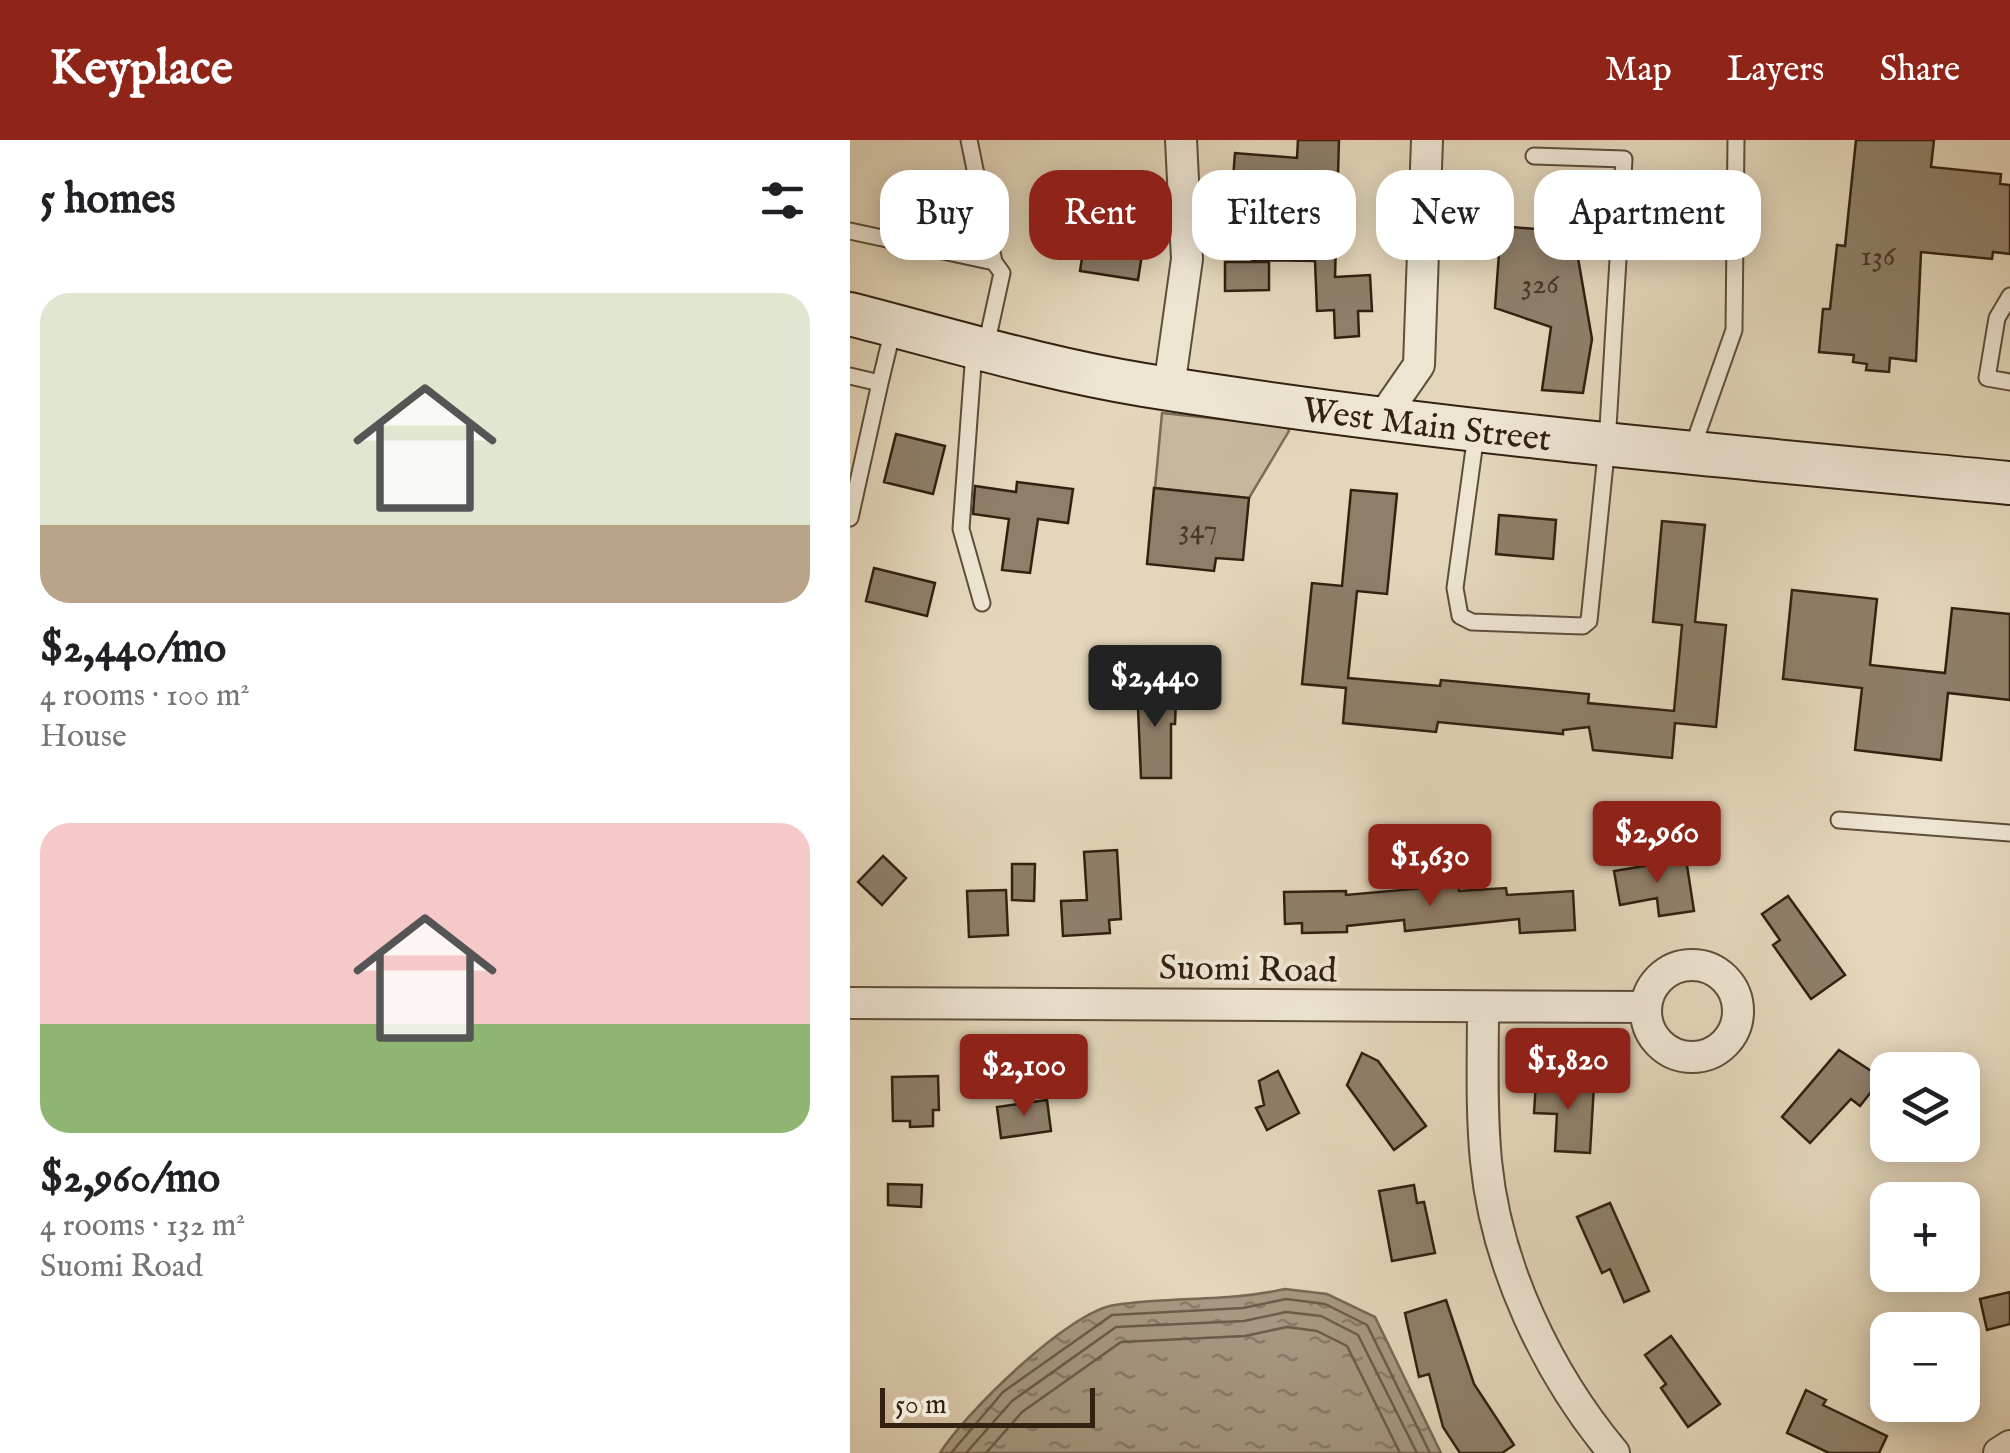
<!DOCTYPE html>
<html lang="en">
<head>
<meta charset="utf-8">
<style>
	:root { --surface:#fff; --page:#f2f2f2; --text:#202124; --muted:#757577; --accent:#8f2418 }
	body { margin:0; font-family:"IM FELL English",serif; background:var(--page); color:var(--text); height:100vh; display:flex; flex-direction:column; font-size:38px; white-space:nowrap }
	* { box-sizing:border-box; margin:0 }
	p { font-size:32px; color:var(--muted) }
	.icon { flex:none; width:55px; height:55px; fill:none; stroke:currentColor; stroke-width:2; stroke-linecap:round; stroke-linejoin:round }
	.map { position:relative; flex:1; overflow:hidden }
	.details { display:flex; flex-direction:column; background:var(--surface); width:850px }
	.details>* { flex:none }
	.guide { position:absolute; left:30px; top:30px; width:950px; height:90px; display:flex; gap:20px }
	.fabs { position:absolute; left:1020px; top:912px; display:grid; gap:20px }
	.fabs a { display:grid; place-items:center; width:110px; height:110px; border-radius:20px; background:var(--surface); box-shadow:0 5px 25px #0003; font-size:50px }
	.scale { position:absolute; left:30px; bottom:25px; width:215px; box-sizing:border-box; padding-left:10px; border:5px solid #322011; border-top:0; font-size:28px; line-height:35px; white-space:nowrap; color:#322011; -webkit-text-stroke:8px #ede4d2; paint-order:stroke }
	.price { position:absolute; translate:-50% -85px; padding:0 22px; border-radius:10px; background:var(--accent); color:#fff; font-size:32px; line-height:65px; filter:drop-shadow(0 2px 5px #0008) }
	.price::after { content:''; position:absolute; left:50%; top:60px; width:30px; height:22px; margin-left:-15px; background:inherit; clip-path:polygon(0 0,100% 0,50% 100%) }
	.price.on { background:#222; color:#fff }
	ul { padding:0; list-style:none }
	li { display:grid; align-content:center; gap:20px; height:530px; padding:0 40px }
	li span { display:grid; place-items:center; height:310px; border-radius:30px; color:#555 }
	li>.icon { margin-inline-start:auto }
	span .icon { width:180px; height:180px; fill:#fffc; stroke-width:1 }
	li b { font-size:42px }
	h2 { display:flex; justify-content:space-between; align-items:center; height:120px; padding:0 40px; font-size:42px }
	.pill { padding:0 35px; border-radius:30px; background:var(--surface); box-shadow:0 5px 25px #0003; font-size:35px; line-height:90px }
	.pill.on { background:var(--accent); color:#fff }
	header { display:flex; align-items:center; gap:60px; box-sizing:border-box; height:140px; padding:0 50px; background:var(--accent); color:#fff }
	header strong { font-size:48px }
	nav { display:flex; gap:55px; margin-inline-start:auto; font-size:35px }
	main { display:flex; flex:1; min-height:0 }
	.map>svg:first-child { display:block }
</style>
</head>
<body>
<header>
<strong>Keyplace</strong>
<nav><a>Map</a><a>Layers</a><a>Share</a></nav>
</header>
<main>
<section class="details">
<h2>5 homes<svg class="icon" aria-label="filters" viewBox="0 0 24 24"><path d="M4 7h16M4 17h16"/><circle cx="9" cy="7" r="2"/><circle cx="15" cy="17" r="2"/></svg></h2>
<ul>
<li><span style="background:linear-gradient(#dfe7d0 75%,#b9a48a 0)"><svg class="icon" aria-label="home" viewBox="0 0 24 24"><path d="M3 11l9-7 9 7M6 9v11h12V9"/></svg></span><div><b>$2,440/mo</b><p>4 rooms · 100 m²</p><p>House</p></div></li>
<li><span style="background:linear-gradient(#f6c9c9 65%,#8fb573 0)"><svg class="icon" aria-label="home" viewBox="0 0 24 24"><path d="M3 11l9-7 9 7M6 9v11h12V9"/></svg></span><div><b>$2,960/mo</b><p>4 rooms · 132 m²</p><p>Suomi Road</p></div></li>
</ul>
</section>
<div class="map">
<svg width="1160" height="1313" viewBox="0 0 1160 1313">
	<defs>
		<pattern id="water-ripples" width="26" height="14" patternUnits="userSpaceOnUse" patternTransform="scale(2.5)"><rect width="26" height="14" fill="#a79881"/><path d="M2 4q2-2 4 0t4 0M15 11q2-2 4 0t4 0" fill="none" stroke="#897c68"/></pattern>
	</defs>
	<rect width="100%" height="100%" fill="#e4d6ba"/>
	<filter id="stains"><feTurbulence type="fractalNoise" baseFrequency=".002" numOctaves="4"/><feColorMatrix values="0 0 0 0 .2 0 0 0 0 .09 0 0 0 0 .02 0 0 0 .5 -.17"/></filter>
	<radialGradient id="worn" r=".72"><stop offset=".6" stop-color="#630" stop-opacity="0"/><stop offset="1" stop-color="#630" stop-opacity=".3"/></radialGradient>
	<path fill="#c6b79d" stroke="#7c6c57" stroke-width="2.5" d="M312,273L437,286L439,291L399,358L305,348Z"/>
	<path fill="url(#water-ripples)" stroke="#786854" stroke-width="2.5" d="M435,1149L477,1154L525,1177L591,1313H90C115,1273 219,1171 265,1165C322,1156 378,1162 435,1149Z"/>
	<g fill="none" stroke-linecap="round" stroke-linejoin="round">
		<path stroke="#6c5c49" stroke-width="2.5" d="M101,1313L153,1252L262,1175L393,1168L436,1159L475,1164L517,1185L580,1313
			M116,1313L162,1261L266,1187L394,1181L436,1172L471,1176L508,1195L567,1313
			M136,1313L172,1272L271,1202L395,1196L437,1187L467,1191L497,1206L550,1313"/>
	</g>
	<path fill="#8f7f69" stroke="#322011" stroke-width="2.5" d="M448,0H489L485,137L520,135L522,171H508L509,196L485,198L484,170L467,171L465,121L402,120V64L381,63L385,13L447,18Z
		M1006,0H1084L1081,27L1151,34L1150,44L1160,45V114L1143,112L1142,119L1071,112L1066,221L1040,218L1039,232L1016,230L1017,224L1003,222L1004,215L969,212L973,169H980L987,105L995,106Z
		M689,49L720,52L715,117L728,118L742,199L733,253L692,250L701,187L645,168L651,86L686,89Z
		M267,51L301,56L288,140L230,131L238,81L262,84Z
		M375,122H419V150L375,151Z
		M46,294L95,306L83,354L34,342Z
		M167,342L223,349L218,383L188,379L180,433L152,430L159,379L123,374L125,346L166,352Z
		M304,348L399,358L393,420L366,418L364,431L297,424Z
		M501,350L547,354L537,454L507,451L498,538L590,546L591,540L739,554L738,563L824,571L832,485L803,482L812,381L855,385L845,482L876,485L866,587L825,583L822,618L743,610L739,587L713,590V594L588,582L586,592L493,583L496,548L452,544L462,443L492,446Z
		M649,375L706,380L703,419L646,414Z
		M24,428L85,443L77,476L16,461Z
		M942,450L1027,459L1020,525L1095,533L1102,468L1160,474V560L1098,553L1091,620L1005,610L1012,548L933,539Z
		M287,544L317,545L316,558L326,559L325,584H321V638H291Z
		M267,710L271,779L259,780L260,793L213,796L211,761L237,760L234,712Z
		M33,716L56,738L32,765L8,742Z
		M836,719L844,771L809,776L807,758L770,765L764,731Z
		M162,724H185L184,761L162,760Z
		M608,745L609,751L656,748L657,755L723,751L725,790L670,793L669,779L555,791L554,780L497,786V792L452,793V783L435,784L434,752L496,751V755Z
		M156,750L158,795L119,797L117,751Z
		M938,756L995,835L961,859L923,805L930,800L912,774Z
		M989,910L1032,938L1010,966L1001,959L960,1003L932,977Z
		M512,913L528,921L576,986L544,1010L497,945Z
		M428,931L449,973L417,990L406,968L414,965L409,941Z
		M88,936L89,970H83V986L60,987V981H43L42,937Z
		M686,942L744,945L740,1013L705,1011L707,974L684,973Z
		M197,960L201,991L151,998L147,967Z
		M38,1044L72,1045L71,1067L38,1065Z
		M564,1045L567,1063L574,1062L585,1113L542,1121L529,1051Z
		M760,1063L799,1151L774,1162L760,1129L752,1133L727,1077Z
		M1160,1152V1184L1137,1190L1130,1159Z
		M596,1160L624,1244L664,1305L652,1313H610L593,1287L579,1234L569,1237L555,1173Z
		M821,1196L870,1264L838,1287L811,1248L816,1244L795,1215Z
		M956,1250L976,1260L973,1265L1037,1296L1029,1313H979L937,1293Z"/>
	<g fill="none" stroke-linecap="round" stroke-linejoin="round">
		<g stroke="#5e4e3b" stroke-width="19">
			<path id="lane" d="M119,0L144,122
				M0,91L144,122L152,133L136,206
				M1160,156L1147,178L1137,238L1160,242
				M124,211L111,389L132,463
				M0,236L30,243L43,189
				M626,294L605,448L610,476L622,482L733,486L739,481L757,304L774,19L684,16
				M842,309L884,190L886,0
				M0,378L30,243
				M989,680L1160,693"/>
		</g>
		<g stroke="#5e4e3b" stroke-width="34">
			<path id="street" d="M319,248L337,119L331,0
				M533,277L569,225L577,0
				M796 871a46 46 0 1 1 92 0a46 46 0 1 1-92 0Z
				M0,863L795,867
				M633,867C633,918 631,970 636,1021C646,1125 697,1233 764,1313
				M1149,1313L1160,1306"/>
		</g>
		<g stroke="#322011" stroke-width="46">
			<g id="secondary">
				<path id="s1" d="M0,174C98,199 195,229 294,245C581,291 871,316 1160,343"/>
			</g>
		</g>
		<use href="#lane" stroke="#ede4d2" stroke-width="15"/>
		<use href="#street" stroke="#ede4d2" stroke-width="30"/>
		<use href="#secondary" stroke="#ede4d2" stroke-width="42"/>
	</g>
	<g text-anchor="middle" stroke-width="8" stroke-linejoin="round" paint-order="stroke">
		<g font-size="30" fill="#493827">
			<text x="1028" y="125">136</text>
			<text x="690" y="153">326</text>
			<text x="348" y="398">347</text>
		</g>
		<g font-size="35" fill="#322011" stroke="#ede4d2">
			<text dy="12" stroke="none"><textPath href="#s1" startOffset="588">West Main Street</textPath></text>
			<text transform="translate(398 828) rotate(1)" y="12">Suomi Road</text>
		</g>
	</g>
	<rect width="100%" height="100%" filter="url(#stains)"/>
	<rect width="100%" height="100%" fill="url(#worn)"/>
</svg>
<div class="fabs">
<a><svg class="icon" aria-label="layers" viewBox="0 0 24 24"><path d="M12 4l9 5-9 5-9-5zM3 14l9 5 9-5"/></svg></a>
<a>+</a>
<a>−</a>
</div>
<div class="scale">50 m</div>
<b class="price on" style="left:305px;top:590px">$2,440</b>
<b class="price" style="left:807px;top:746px">$2,960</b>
<b class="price" style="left:580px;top:769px">$1,630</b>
<b class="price" style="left:718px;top:973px">$1,820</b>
<b class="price" style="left:174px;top:979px">$2,100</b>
<div class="guide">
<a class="pill">Buy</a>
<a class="pill on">Rent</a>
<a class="pill">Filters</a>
<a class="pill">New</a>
<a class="pill">Apartment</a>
</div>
</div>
</main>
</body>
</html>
